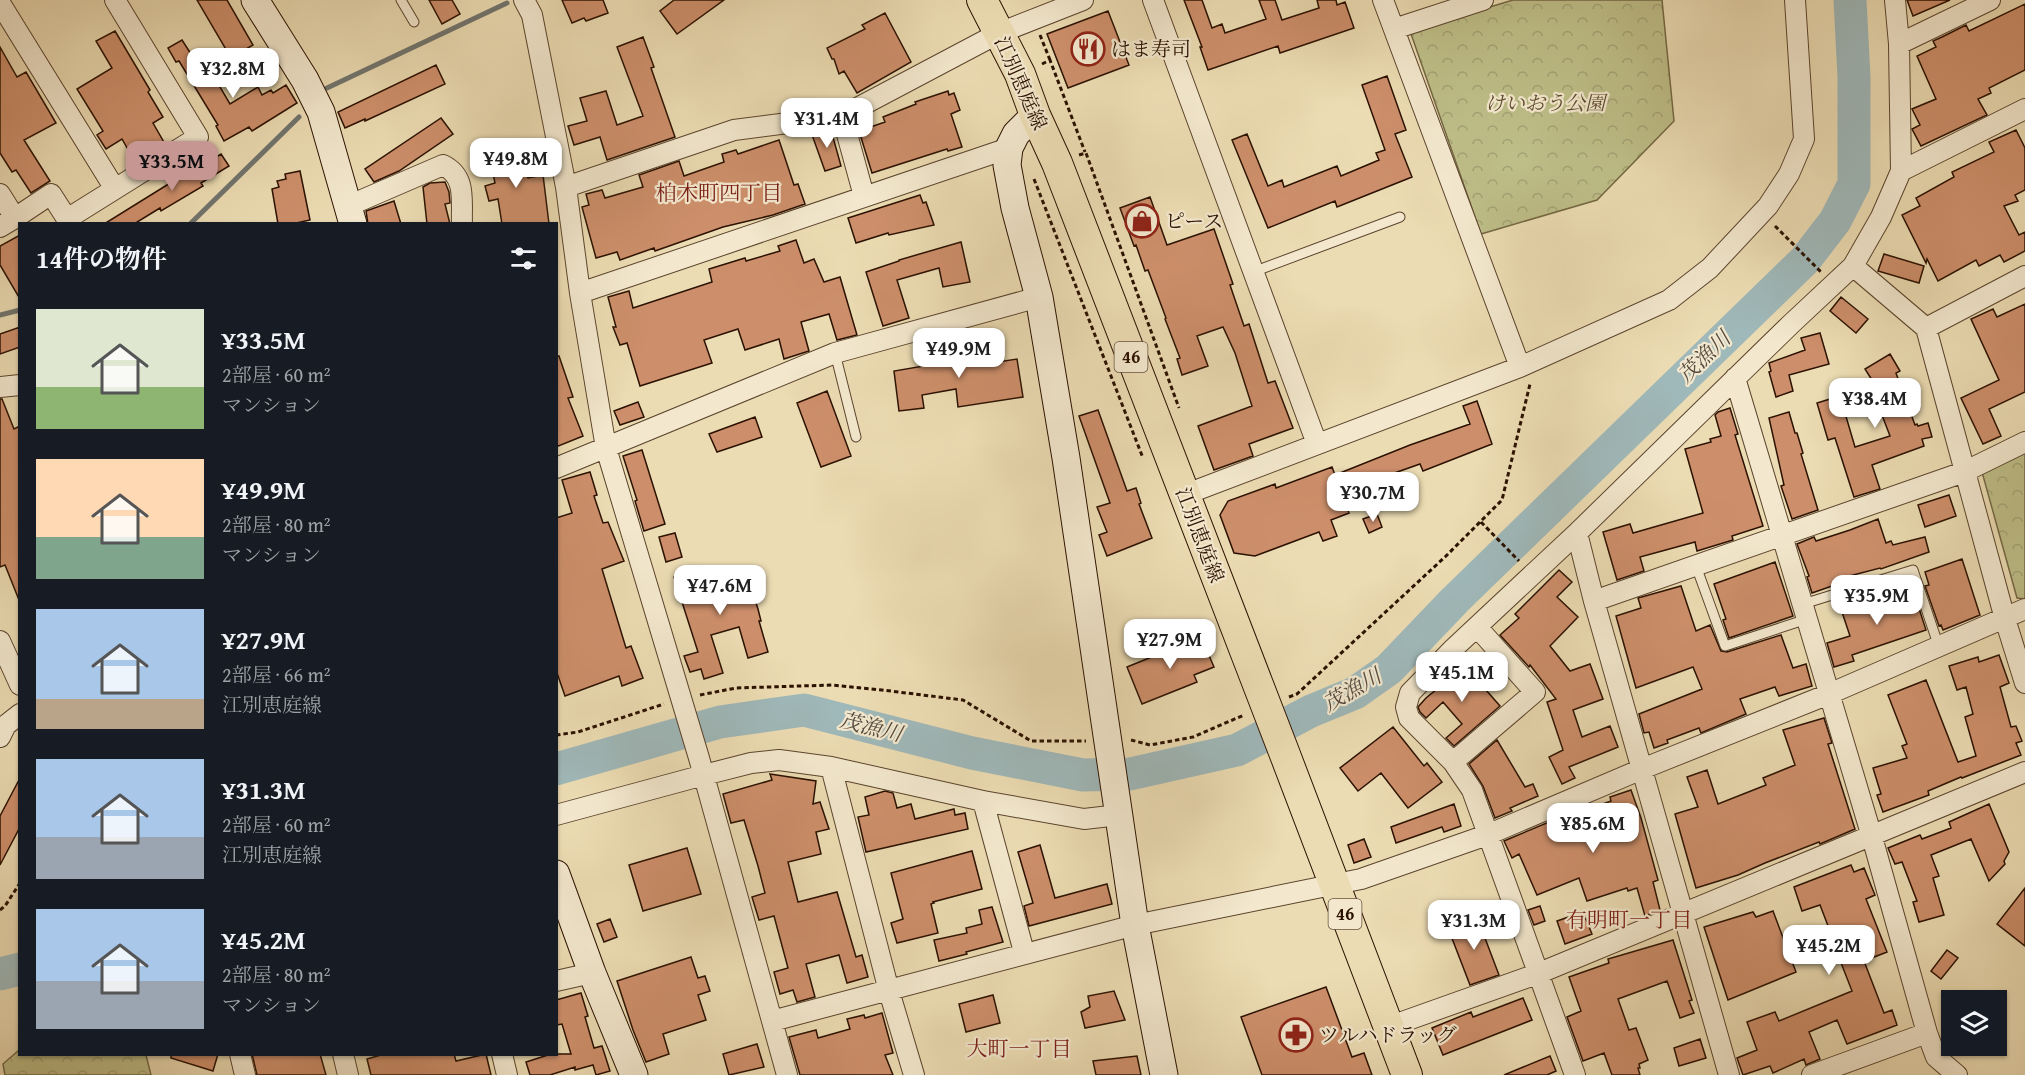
<!DOCTYPE html>
<html lang="ja">
<head>
<meta charset="utf-8">
<style>
	:root { --surface:#171b24; --page:#242831; --text:#f1f3f6; --muted:#9ea1a6; --accent:#c59692 }
	body { margin:0; font-family:"Gentium Book Plus","Noto Serif JP",serif; background:var(--page); color:var(--text); height:100vh; display:flex; flex-direction:column; font-size:22px; white-space:nowrap }
	* { box-sizing:border-box; margin:0 }
	p { font-size:20px; color:var(--muted) }
	.icon { flex:none; width:33px; height:33px; fill:none; stroke:currentColor; stroke-width:2; stroke-linecap:round; stroke-linejoin:round }
	.map { position:relative; flex:1; overflow:hidden }
	.panel { position:absolute; left:18px; top:222px; width:540px; height:834px; display:flex; flex-direction:column; background:var(--surface); border-radius:0px; box-shadow:0 2px 4px #0004 }
	.panel>* { flex:none }
	.tools { position:absolute; left:1941px; top:990px; display:grid; gap:12px }
	.tools a { display:grid; place-items:center; width:66px; height:66px; border-radius:0px; background:var(--surface); box-shadow:0 2px 4px #0004; font-size:30px }
	.price { position:absolute; translate:-50% -51px; padding:0 14px; border-radius:12px; background:#fff; color:#222; font-size:20px; line-height:39px; filter:drop-shadow(0 2px 3px #0008) }
	.price::after { content:''; position:absolute; left:50%; top:36px; width:18px; height:14px; margin-left:-9px; background:inherit; clip-path:polygon(0 0,100% 0,50% 100%) }
	.price.current { background:var(--accent); color:#111 }
	ul { padding:0; list-style:none }
	li { display:flex; align-items:center; gap:18px; height:150px; padding:0 18px }
	li span { display:grid; place-items:center; flex:none; width:168px; height:120px; border-radius:0px; color:#555 }
	li>.icon { margin-inline-start:auto }
	span .icon { width:72px; height:72px; fill:#fffc; stroke-width:1 }
	li b { font-size:26px }
	h2 { display:flex; justify-content:space-between; align-items:center; height:72px; padding:0 18px; font-size:26px }
	.map>svg:first-child { display:block }
</style>
</head>
<body>
<div class="map">
<svg width="2025" height="1075" viewBox="0 0 2025 1075">
	<defs>
		<pattern id="forest-crowns" width="20" height="18" patternUnits="userSpaceOnUse" patternTransform="scale(1.5)"><rect width="20" height="18" fill="#bebe88"/><path d="M2 6a3 3 0 1 1 6 0M12 15a3 3 0 1 1 6 0" fill="none" stroke="#a3a274"/></pattern>
	</defs>
	<rect width="100%" height="100%" fill="#ecdcb3"/>
	<filter id="stains"><feTurbulence type="fractalNoise" baseFrequency=".00333" numOctaves="4"/><feColorMatrix values="0 0 0 0 .2 0 0 0 0 .09 0 0 0 0 .02 0 0 0 .5 -.17"/></filter>
	<radialGradient id="worn" r=".72"><stop offset=".6" stop-color="#630" stop-opacity="0"/><stop offset="1" stop-color="#630" stop-opacity=".3"/></radialGradient>
	<path fill="url(#forest-crowns)" stroke="#746844" stroke-width="1.5" d="M1513,0H1662L1674,121L1597,200L1481,234L1410,31Z
		M2025,452V599L2017,598L1982,472Z
		M19,1050L20,1054L146,1055L151,1075H5L3,1064Z"/>
	<g fill="none" stroke-linecap="round" stroke-linejoin="round">
		<path stroke="#71756f" stroke-width="5" d="M327,88L507,3
			M190,224L299,117
			M0,315L20,310"/>
		<path stroke="#9fb8b9" stroke-width="33" d="M556,769L720,722L804,710L972,753L1083,775L1130,774L1237,750L1311,711L1355,693L1389,669L1455,600L1805,260L1835,221L1854,184V77L1850,0
			M0,974L20,969"/>
	</g>
	<path fill="#cd8f6b" stroke="#2b1100" stroke-width="1.5" d="M197,0H227L253,45L231,58Z
		M429,0H452L460,14L442,24Z
		M562,0H603L608,13L586,21L584,18L572,23Z
		M674,0H724L677,34L660,11Z
		M1184,0H1202L1212,28L1222,24L1225,33L1266,19L1259,0H1275L1282,20L1319,8L1317,0H1336L1337,5L1345,2L1354,28L1280,53L1278,46L1208,70L1200,47H1202Z
		M1907,0H1950L1913,16Z
		M2025,4V70L1989,88L1991,93L1978,99L1987,115L1921,146L1912,129L1920,125L1912,109L1936,99L1917,56L1936,47L1933,41L1942,37L1966,25L1969,31Z
		M1108,11L1129,65L1068,88L1047,34Z
		M885,13L911,62L857,93L844,71L839,74L834,59H832L827,48L865,29L862,25Z
		M115,31L150,90L148,92L163,117L153,123L165,144L135,162L122,139L106,149L97,135L103,131L77,89L112,68L96,41Z
		M643,37L654,67L651,68L675,137L607,160L600,137L574,145L568,126L587,121L580,98L606,91L617,125L643,116L617,47Z
		M182,40L207,79L213,75L230,104L258,87L262,95L271,90L273,93L286,85L297,103L252,131L249,127L224,141L216,126L218,125L179,61L176,62L168,48Z
		M0,47L17,77L26,72L56,123L24,140L50,181L31,193L16,170L12,172L0,153Z
		M436,65L445,84L365,121V119L345,128L338,112Z
		M1387,76L1406,130L1395,134L1412,177L1337,207L1335,201L1268,228L1232,140L1247,134L1268,186L1282,180L1284,187L1337,166L1341,176L1379,160L1376,153L1385,150L1362,85Z
		M948,91L949,95L954,93L960,110L951,114L962,147L948,151L947,149L872,173L859,131L885,122L883,117L916,104L915,102Z
		M441,118L453,134L399,171L374,182L365,169Z
		M831,130L841,166L825,171L811,132Z
		M2016,130L2025,148V190L2015,195L2018,201L2004,206L2019,235L2025,232V251L2004,262L2000,255L1979,266L1976,260L1938,281L1927,259L1926,263L1902,215L1920,206L1916,198L1954,177L1952,172L1994,152L1989,142Z
		M779,140L794,185L798,184L805,204L773,215L723,227L655,251L654,248L620,260L617,252L596,258L582,207L589,205L586,194L602,190L605,198L643,187L639,175L679,161L684,176L724,162L722,154L736,150L738,154Z
		M516,143L521,171H526L528,178L543,175L549,224H502L498,199L489,201L485,186L495,183L488,148Z
		M221,154L229,166L201,183L203,186L161,211L160,208L134,224H104L175,180L173,178L191,167L194,171Z
		M300,171L310,220L292,224H278L272,189L279,187L277,181L286,179L285,174Z
		M445,182L449,192L450,203L445,204L450,224H427L423,187L430,183Z
		M920,195L923,203L926,202L934,225L889,235L888,233L856,243L848,218Z
		M1150,197L1167,245L1214,229L1233,284L1230,285L1244,326L1249,324L1268,383L1275,381L1293,428L1249,444L1253,456L1214,470L1198,426L1252,406L1235,353L1223,327L1197,336L1208,366L1182,375L1177,359L1180,358L1165,319L1166,318L1148,270L1145,271L1136,245L1134,246L1120,208Z
		M394,201L401,224H368L366,211Z
		M20,235V299L0,265V246Z
		M796,240L804,263L814,259L824,282L840,277L857,335L837,340L829,314L801,322L809,351L784,359L779,339L745,350L738,329L704,340L712,363L640,386L627,343L620,345L613,327H616L608,297L629,291L633,308L712,282L709,269L745,258L746,261L780,251L778,246Z
		M961,242L970,282L943,287L939,268L897,280L909,318L883,326L866,272L899,261V260Z
		M1884,254L1924,266L1919,283L1878,271Z
		M1841,297L1868,319L1856,333L1830,311Z
		M2025,304V392L1989,409L2001,436L1983,444L1961,398L1999,380L1971,319L1993,309L1997,317Z
		M20,327V347L0,354V334Z
		M1820,333L1829,364L1789,375L1793,391L1776,397L1769,372L1771,371L1769,363L1805,350L1801,338Z
		M946,349L947,357L996,349L998,362L1017,359L1023,397L958,407L956,389L922,395L924,408L899,411L894,371L924,366L922,353Z
		M1890,354L1900,371L1896,373L1915,425L1917,424L1918,426L1928,423L1932,437L1922,439L1924,446L1872,465L1880,489L1854,497L1835,438L1828,440L1817,403L1840,396L1855,447L1890,436L1877,402L1884,399L1865,369Z
		M559,356L573,397L568,398L583,436L556,447V357Z
		M827,391L851,456L821,467L797,403Z
		M0,399H2L14,429L20,426L19,600L5,565L0,567Z
		M1477,401L1492,444L1423,471L1420,464L1386,476L1385,473L1340,490L1349,513L1331,520L1337,536L1323,541L1319,532L1255,556L1234,553L1220,515L1228,501L1275,484L1276,488L1332,467L1335,475L1410,445L1470,424L1463,406Z
		M638,402L644,417L620,425L614,411Z
		M1730,408L1738,434L1735,435L1763,526L1732,536L1733,540L1697,551L1695,542L1640,557L1644,571L1617,580L1603,532L1630,524L1633,533L1703,513L1685,449L1711,442L1710,439L1721,436L1715,415L1718,412Z
		M1098,410L1127,491L1136,488L1141,503L1139,504L1152,538L1107,556L1099,535L1107,532L1097,507L1110,503L1079,416Z
		M1789,412L1795,433H1797L1803,453L1801,454L1818,510L1792,519L1781,486L1784,485L1769,418Z
		M755,417L762,437L717,452L709,434Z
		M642,450L665,524L644,531L635,501L637,500L623,456Z
		M590,472L597,495L594,496L603,523L608,522L624,561L602,569L626,648L631,646L643,678L622,686L619,676L565,696L556,670V518L572,513L562,480Z
		M1949,495L1956,516L1925,527L1918,505Z
		M1377,514L1382,527L1369,533L1363,519Z
		M1878,519L1886,543L1891,541L1893,545L1925,537L1929,552L1881,569L1880,568L1834,580L1835,585L1812,593L1807,577L1809,576L1797,544L1814,537L1816,541L1850,530Z
		M675,533L682,557L666,562L659,537Z
		M1962,559L1980,615L1943,630L1941,625L1939,626L1925,586L1929,585L1925,572Z
		M1775,562L1793,616L1729,638L1723,620L1726,619L1714,584Z
		M744,567L758,609L761,621H759L768,652L748,658L739,627L711,635L723,673L704,679L701,669L690,672L684,656L698,652L674,577L692,572L695,583Z
		M1559,570L1572,582L1557,597L1578,617L1550,646L1570,671L1590,664L1603,699L1573,710L1582,737L1610,726L1618,747L1569,767L1575,778L1562,784L1549,757L1563,750L1547,702L1556,699L1530,665L1529,667L1500,635L1519,618L1515,614Z
		M1681,586L1696,631L1710,625L1721,651L1727,652L1781,635L1793,668L1806,664L1812,686L1779,696L1775,687L1740,699L1746,714L1701,733L1699,728L1667,740L1668,743L1654,748L1649,732L1644,733L1639,714L1702,689L1693,667L1636,688L1616,616L1641,608L1638,598Z
		M1913,590L1926,630L1852,655L1854,661L1834,667L1827,643L1850,636L1841,609L1871,598L1873,603Z
		M1201,637L1214,667L1194,675L1197,682L1142,704L1127,667Z
		M1999,655L2009,683L2000,687L2011,727L2016,726L2022,741L2016,743L2021,755L1962,778L1961,777L1928,791L1929,795L1883,812L1877,795L1881,794L1873,768L1907,758L1902,746L1907,744L1888,695L1926,680L1958,762L1976,756L1965,717L1973,714L1966,687L1957,690L1949,666L1978,657L1979,662Z
		M1465,666L1500,706L1454,746L1446,738L1462,724L1443,702L1426,718L1420,712L1418,707L1426,698Z
		M1824,718L1832,743L1828,744L1855,829L1820,844L1819,842L1765,863L1738,875L1696,888L1675,814L1698,807L1687,777L1707,770L1718,804L1766,785L1763,778L1795,765L1783,730Z
		M1393,727L1424,766L1427,763L1442,782L1408,808L1381,773L1358,791L1340,768Z
		M1497,740L1525,787L1533,784L1538,796L1510,808L1512,811L1495,818L1483,786L1469,764Z
		M770,774L816,781L813,804L820,802L829,829L816,832L821,854L788,862L798,902L837,892L856,957L862,955L868,977L847,983L839,955L806,964L815,997L797,1002L793,990L780,994L774,972L788,968L774,916L759,920L752,897L765,893L758,866L744,820L731,823L723,794L772,780Z
		M20,778V827L0,865V816Z
		M1631,790L1641,818L1658,880L1653,882L1660,910L1645,916L1637,888L1628,891L1627,888L1587,901L1579,878L1537,895L1519,854L1512,858L1504,841L1549,822L1553,833L1595,818L1592,808L1611,801L1610,797Z
		M885,791L893,793L897,808L911,804L915,819L954,809L955,815L965,813L968,829L866,852L858,817L869,815L865,797Z
		M1454,804L1461,826L1444,832L1442,827L1396,843L1391,827Z
		M1989,804L2009,852L2004,861L2005,864L1989,881L1971,839L1931,855L1939,876L1933,878L1944,915L1919,922L1913,902L1917,901L1902,862L1895,864L1888,848L1920,835L1922,839L1951,828L1949,822Z
		M1364,839L1371,857L1354,863L1348,845Z
		M1040,845L1055,898L1107,884L1112,904L1029,926L1024,906L1033,903L1018,852Z
		M687,848L701,894L643,911L629,865Z
		M972,851L982,889L933,902L934,903L931,904L938,933L897,943L891,923L903,919L891,873Z
		M1851,865L1854,872L1864,868L1875,895L1866,899L1887,952L1864,961L1884,1013L1892,1010L1897,1025L1847,1044L1837,1020L1809,1032L1820,1059L1806,1065L1804,1059L1773,1073L1770,1066L1743,1075L1737,1058L1757,1050L1747,1022L1775,1012L1779,1021L1852,991L1838,955L1819,963L1812,941L1819,938L1818,936L1830,931L1820,905L1802,911L1794,887Z
		M2025,888V946L1997,924Z
		M1540,906L1545,921L1534,925L1528,910Z
		M992,907L1003,942L966,952L967,954L939,961L934,940L967,933L966,928L982,924L979,910Z
		M1773,911L1796,972L1728,1000L1704,927L1753,912L1756,917Z
		M1583,912L1592,934L1565,944L1557,921Z
		M1477,917L1499,975L1470,985L1448,928Z
		M610,919L617,937L604,942L597,924Z
		M1673,940L1692,1000L1689,1001L1694,1013L1680,1018L1667,981L1618,999L1629,1030L1636,1028L1648,1060L1639,1064L1640,1068H1638L1640,1075H1612L1604,1053L1583,1061L1567,1017L1581,1011L1569,977L1609,963L1608,959Z
		M1947,950L1958,958L1941,979L1931,971Z
		M691,957L698,978L705,976L710,991L698,995L706,1020L663,1034L669,1054L646,1062L633,1030L617,981Z
		M1326,987L1352,1057L1364,1053L1372,1075H1262L1241,1017Z
		M1114,991L1125,1020L1085,1028L1081,1012L1090,1007L1088,996Z
		M581,993L588,1016L585,1017L594,1048L602,1046L610,1071L596,1075L593,1065L575,1070V1067L550,1075H530L526,1062L551,1054H571L562,1024L556,1025V1000Z
		M993,995L1000,1023L966,1032L959,1004Z
		M1523,998L1532,1020L1443,1055L1432,1028L1471,1012L1473,1017Z
		M882,1013L893,1053L885,1055L893,1075H800L789,1037L816,1030L818,1038L850,1029L847,1019L864,1015L865,1018Z
		M1700,1039L1706,1058L1679,1066L1674,1048Z
		M757,1044L764,1067L729,1075L723,1054Z
		M171,1054H218L213,1071L171,1058Z
		M252,1054H320L326,1075H257Z
		M384,1054H454L456,1061L486,1054L491,1075H371L367,1059Z
		M1137,1056L1141,1075H1096L1093,1061Z
		M1550,1056L1556,1071L1547,1075H1504Z"/>
	<g fill="none" stroke-linecap="round" stroke-linejoin="round">
		<g stroke="#5b442d" stroke-width="11">
			<path id="lane" d="M401,0L414,22
				M1253,272L1400,217
				M835,353L856,437
				M1696,566L1725,646L1807,619
				M1803,604L1913,570L1939,647"/>
		</g>
		<g stroke="#5b442d" stroke-width="22">
			<path id="street" d="M524,0L532,15L566,187L580,293L606,448L699,758L787,1075
				M1153,0L1317,444
				M1383,0L1520,367
				M0,3L115,189L198,137L115,0
				M1394,29L1483,0
				M1899,44L1990,0
				M842,116L999,33L1083,0
				M1901,171L2025,109
				M566,187L734,130L842,116L864,196
				M0,194L15,218L0,227
				M348,206L443,165C467,177 461,200 462,224
				M15,218L51,194L67,219L115,189
				M1853,266L1926,328L2005,619L2025,683
				M580,293L1009,148
				M1926,328L2025,276
				M1735,378L1872,837L1927,1033L1936,1057L1957,1075
				M0,387L20,385
				M556,468L835,353L1039,297
				M1184,495L1520,367L1669,300L1710,268L1768,206L1789,174L1804,139L1795,0
				M1577,533L1594,601L1729,1075
				M1594,601L1964,472L2025,442
				M0,641L20,685
				M0,737L6,725L20,714
				M1453,762L1535,692L1477,627
				M831,767L889,991L914,1075
				M983,801L1024,952
				M556,815L704,775L751,763L779,760L831,767L983,801L1084,819L1119,815
				M556,981L592,973
				M772,1021L1135,925L1361,879L1487,835L1642,769L1829,694L2025,609
				M1388,1027L1537,974L2025,772
				M240,1054L245,1075
				M343,1054L348,1075
				M502,1054L507,1075
				M1575,1075L1472,790L1453,762L1409,718L1406,707L1410,693L1454,648L1577,533L1791,324L1853,266L1881,217L1901,171L1899,44L1895,0
				M1812,1075L1927,1033"/>
		</g>
		<g stroke="#2b1100" stroke-width="29">
			<path id="secondary" d="M255,0L305,80L321,112L353,224
				M1035,115L1016,134L1009,148L1007,165L1015,208L1039,297L1066,458L1135,925L1164,1075
				M556,874L592,973L634,1075"/>
		</g>
		<g stroke="#2b1100" stroke-width="32">
			<path id="primary" d="M982,0L1020,74L1035,115L1057,163L1284,752L1407,1075"/>
		</g>
		<path stroke="#2b1100" stroke-width="3" stroke-dasharray="4.5 3" stroke-linecap="butt" d="M1040,35L1050,60
			M1042,64L1050,60L1085,152
			M1079,155L1086,153L1179,408
			M1034,179L1143,458
			M1775,226L1821,272
			M1481,522L1519,561
			M700,695L736,688L832,685L882,690L963,700L1031,741H1086
			M1289,697L1297,694L1446,556L1502,500L1530,384
			M556,735L578,732L664,704
			M1131,740L1150,745L1193,737L1244,715
			M0,910L5,906L20,883"/>
		<use href="#lane" stroke="#f3e8ce" stroke-width="9"/>
		<use href="#street" stroke="#f3e8ce" stroke-width="20"/>
		<use href="#secondary" stroke="#f3e8ce" stroke-width="27"/>
		<use href="#primary" stroke="#ecdcb3" stroke-width="30"/>
	</g>
	<defs>
		<g id="restaurant-ring" transform="scale(1.725)"><circle r="9.5" fill="#f3e8ce" stroke="#8f2418" stroke-width="1.5"/><path d="M-5-6h1v4h1v-4h1v4h1v-4h1v5L-1.5 .5V6h-2V.5L-5-1ZM5-6V6H3V1.5H1.5Q1.5-4 5-6Z" fill="#8f2418"/></g>
		<g id="shop-ring" transform="scale(1.725)"><circle r="9.5" fill="#f3e8ce" stroke="#8f2418" stroke-width="1.5"/><path d="M-5-2.5h2.3a2.7 3.5 0 0 1 5.4 0H5L5.5 6h-11ZM-1.5-2.5h3a1.5 2.3 0 0 0-3 0Z" fill="#8f2418"/></g>
		<g id="pharmacy-ring" transform="scale(1.725)"><circle r="9.5" fill="#f3e8ce" stroke="#8f2418" stroke-width="1.5"/><path d="M-2-6h4v4h4v4h-4v4h-4v-4h-4v-4h4Z" fill="#8f2418"/></g>
	</defs>
	<g fill-rule="evenodd">
		<use href="#restaurant-ring" x="1088" y="49"/>
		<use href="#shop-ring" x="1142" y="221"/>
		<use href="#pharmacy-ring" x="1296" y="1035"/>
	</g>
	<g text-anchor="middle" stroke-width="4.5" stroke-linejoin="round" paint-order="stroke">
		<g fill="#f3e8ce" stroke="#67523e" stroke-width="1.5">
			<rect x="1114.5" y="342" width="33" height="30" rx="4.5"/>
			<rect x="1328.5" y="899" width="33" height="30" rx="4.5"/>
		</g>
		<g font-size="18" font-weight="bold" fill="#2b1100">
			<text x="1131" y="363">46</text>
			<text x="1345" y="920">46</text>
		</g>
		<g font-size="20" fill="#2b1100" stroke="#f3e8ce" text-anchor="start">
			<text x="1111" y="56">はま寿司</text>
			<text x="1165" y="228">ピース</text>
			<text x="1319" y="1042">ツルハドラッグ</text>
		</g>
		<g font-size="20" fill="#2b1100" stroke="#f3e8ce">
			<text transform="translate(1021 83) rotate(66)" y="7">江別恵庭線</text>
			<text transform="translate(1200 535) rotate(69)" y="7">江別恵庭線</text>
		</g>
		<g font-size="20" font-style="italic" fill="#5e4e30" stroke="#f3e8ce">
			<text x="1545" y="110">けいおう公園</text>
		</g>
		<g font-size="21" fill="#7a1f14" stroke="#f3e8ce">
			<text x="719" y="200">柏木町四丁目</text>
			<text x="1629" y="927">有明町一丁目</text>
			<text x="1019" y="1056">大町一丁目</text>
		</g>
		<g font-size="21" font-style="italic" fill="#544b41" stroke="#f3e8ce">
			<text transform="translate(1704 357) rotate(-44)" y="7">茂漁川</text>
			<text transform="translate(1352 690) rotate(-30)" y="7">茂漁川</text>
			<text transform="translate(871 727) rotate(14)" y="7">茂漁川</text>
		</g>
	</g>
	<rect width="100%" height="100%" filter="url(#stains)"/>
	<rect width="100%" height="100%" fill="url(#worn)"/>
</svg>
<div class="tools">
<a><svg class="icon" aria-label="layers" viewBox="0 0 24 24"><path d="M12 4l9 5-9 5-9-5zM3 14l9 5 9-5"/></svg></a>
</div>
<b class="price" style="left:233px;top:99px">¥32.8M</b>
<b class="price" style="left:827px;top:149px">¥31.4M</b>
<b class="price" style="left:516px;top:189px">¥49.8M</b>
<b class="price current" style="left:172px;top:192px">¥33.5M</b>
<b class="price" style="left:959px;top:379px">¥49.9M</b>
<b class="price" style="left:1875px;top:429px">¥38.4M</b>
<b class="price" style="left:1373px;top:523px">¥30.7M</b>
<b class="price" style="left:720px;top:616px">¥47.6M</b>
<b class="price" style="left:1877px;top:626px">¥35.9M</b>
<b class="price" style="left:1170px;top:670px">¥27.9M</b>
<b class="price" style="left:1462px;top:703px">¥45.1M</b>
<b class="price" style="left:1593px;top:854px">¥85.6M</b>
<b class="price" style="left:1474px;top:951px">¥31.3M</b>
<b class="price" style="left:1829px;top:976px">¥45.2M</b>
<section class="panel">
<h2>14件の物件<svg class="icon" aria-label="filters" viewBox="0 0 24 24"><path d="M4 7h16M4 17h16"/><circle cx="9" cy="7" r="2"/><circle cx="15" cy="17" r="2"/></svg></h2>
<ul>
<li><span style="background:linear-gradient(#dfe7d0 65%,#8fb573 0)"><svg class="icon" aria-label="home" viewBox="0 0 24 24"><path d="M3 11l9-7 9 7M6 9v11h12V9"/></svg></span><div><b>¥33.5M</b><p>2部屋 · 60 m²</p><p>マンション</p></div></li>
<li><span style="background:linear-gradient(#ffd9b3 65%,#7fa58c 0)"><svg class="icon" aria-label="home" viewBox="0 0 24 24"><path d="M3 11l9-7 9 7M6 9v11h12V9"/></svg></span><div><b>¥49.9M</b><p>2部屋 · 80 m²</p><p>マンション</p></div></li>
<li><span style="background:linear-gradient(#a9c7e8 75%,#b9a48a 0)"><svg class="icon" aria-label="home" viewBox="0 0 24 24"><path d="M3 11l9-7 9 7M6 9v11h12V9"/></svg></span><div><b>¥27.9M</b><p>2部屋 · 66 m²</p><p>江別恵庭線</p></div></li>
<li><span style="background:linear-gradient(#a9c7e8 65%,#9aa5b1 0)"><svg class="icon" aria-label="home" viewBox="0 0 24 24"><path d="M3 11l9-7 9 7M6 9v11h12V9"/></svg></span><div><b>¥31.3M</b><p>2部屋 · 60 m²</p><p>江別恵庭線</p></div></li>
<li><span style="background:linear-gradient(#a9c7e8 60%,#9aa5b1 0)"><svg class="icon" aria-label="home" viewBox="0 0 24 24"><path d="M3 11l9-7 9 7M6 9v11h12V9"/></svg></span><div><b>¥45.2M</b><p>2部屋 · 80 m²</p><p>マンション</p></div></li>
</ul>
</section>
</div>
</body>
</html>
